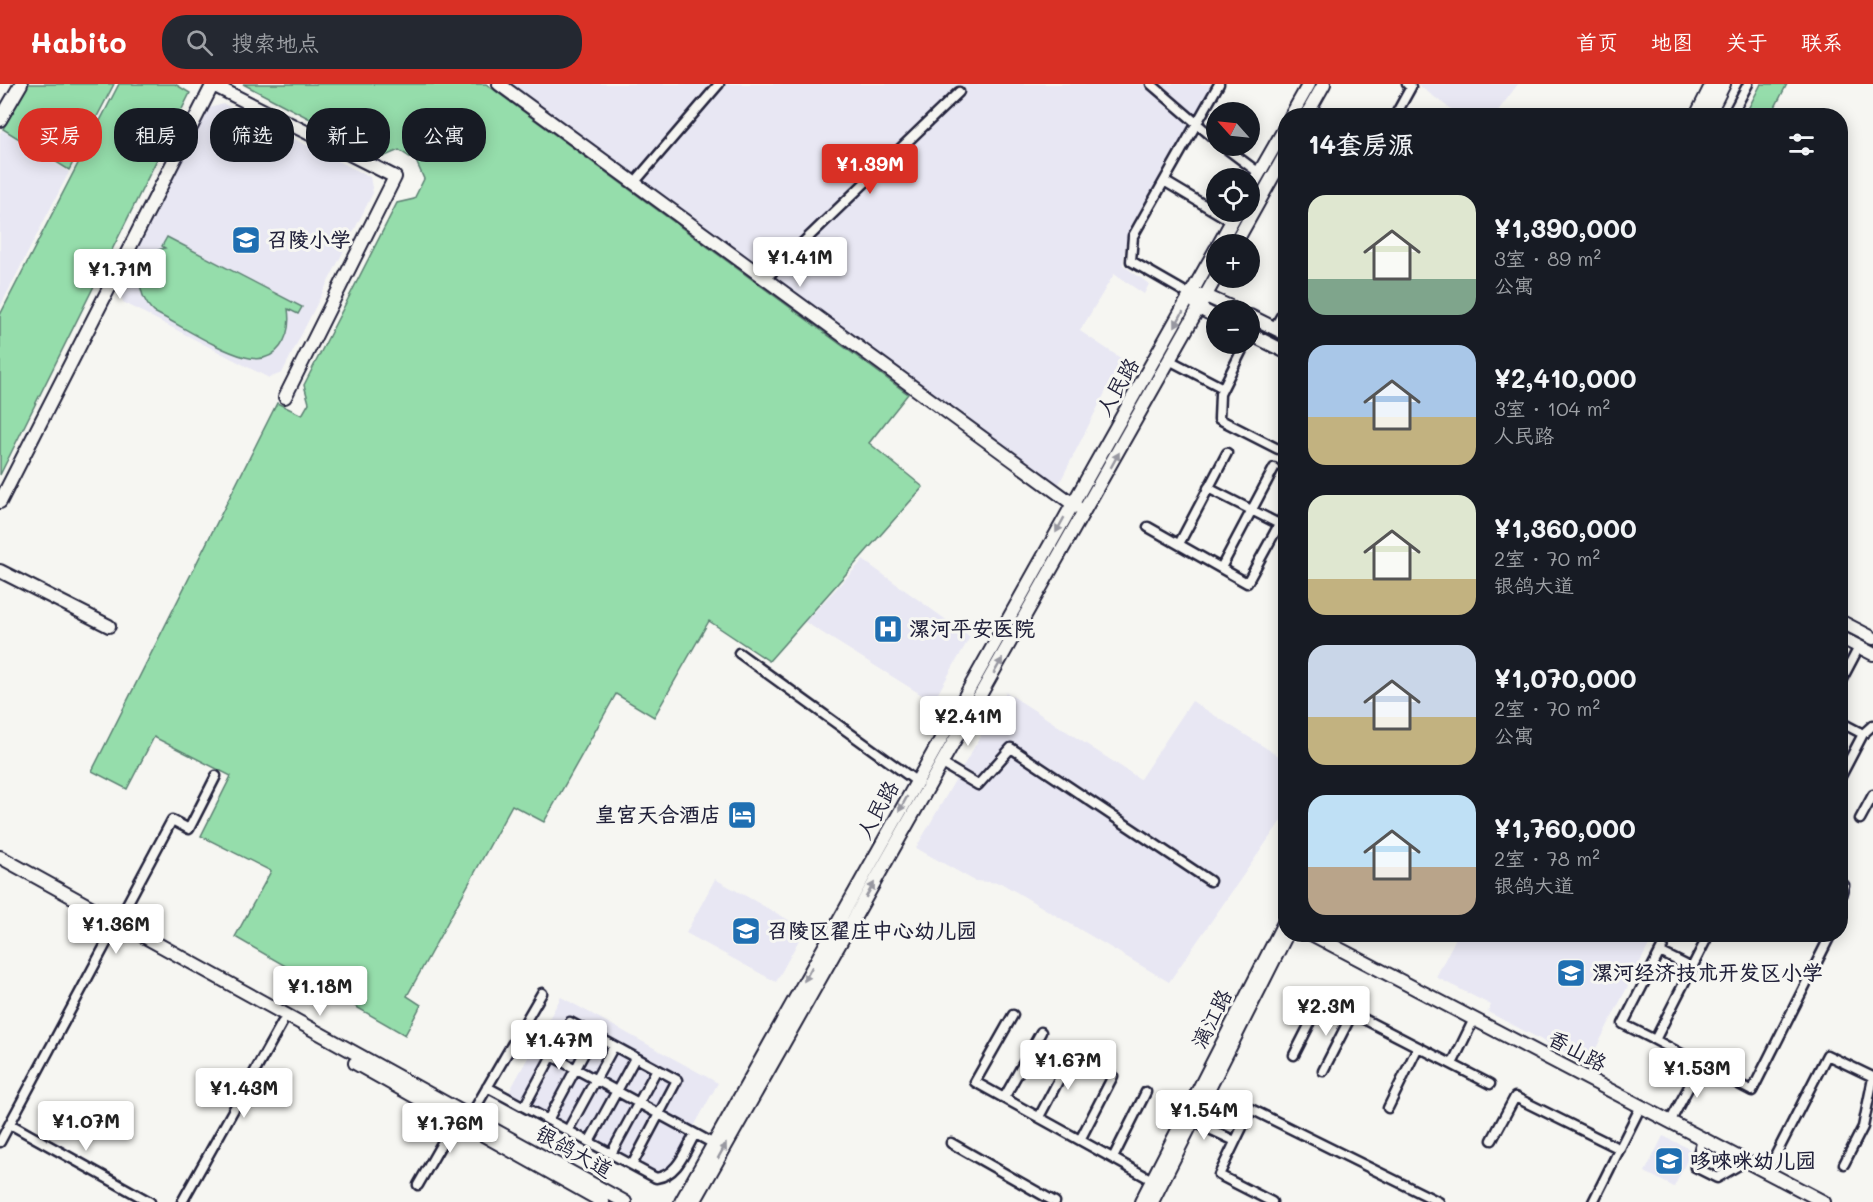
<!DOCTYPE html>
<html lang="zh">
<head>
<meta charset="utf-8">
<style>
	:root { --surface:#171b24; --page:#242831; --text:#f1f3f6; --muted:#9ea1a6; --accent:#d93025 }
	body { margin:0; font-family:Mali,"LXGW WenKai TC",sans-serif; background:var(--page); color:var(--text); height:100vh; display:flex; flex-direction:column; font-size:22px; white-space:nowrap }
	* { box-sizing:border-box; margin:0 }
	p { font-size:20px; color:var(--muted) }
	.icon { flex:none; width:33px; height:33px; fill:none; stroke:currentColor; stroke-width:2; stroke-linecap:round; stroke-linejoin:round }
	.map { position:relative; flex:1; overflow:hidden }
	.panel { position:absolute; left:1278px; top:24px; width:570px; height:834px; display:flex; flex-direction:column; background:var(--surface); border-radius:24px; box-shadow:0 3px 15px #0003 }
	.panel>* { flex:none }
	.guide { position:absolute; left:18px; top:24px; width:570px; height:54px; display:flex; gap:12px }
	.needle { width:39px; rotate:297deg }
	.fabs { position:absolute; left:1206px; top:18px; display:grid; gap:12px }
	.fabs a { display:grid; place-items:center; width:54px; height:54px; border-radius:50%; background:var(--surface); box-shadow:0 3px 15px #0003; font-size:30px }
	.price { position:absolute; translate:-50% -51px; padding:0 14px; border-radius:6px; background:#fff; color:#222; font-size:20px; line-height:39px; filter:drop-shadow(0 2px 3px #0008) }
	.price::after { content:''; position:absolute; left:50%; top:36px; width:18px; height:14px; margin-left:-9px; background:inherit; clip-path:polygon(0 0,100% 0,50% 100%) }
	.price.active { background:var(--accent); color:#fff }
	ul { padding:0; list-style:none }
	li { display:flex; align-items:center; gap:18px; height:150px; padding:0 30px }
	li span { display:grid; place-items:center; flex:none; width:168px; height:120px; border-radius:18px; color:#555 }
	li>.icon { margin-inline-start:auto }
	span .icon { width:72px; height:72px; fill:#fffc; stroke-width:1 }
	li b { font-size:26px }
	h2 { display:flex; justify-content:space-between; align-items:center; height:72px; padding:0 30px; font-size:26px }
	.tag { padding:0 21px; border-radius:24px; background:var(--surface); box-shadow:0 3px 15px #0003; font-size:21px; line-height:54px }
	.tag.active { background:var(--accent); color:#fff }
	header { display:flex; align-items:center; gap:36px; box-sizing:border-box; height:84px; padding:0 30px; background:var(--accent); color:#fff }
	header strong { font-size:28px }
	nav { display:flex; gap:33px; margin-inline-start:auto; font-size:21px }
	.search { width:420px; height:54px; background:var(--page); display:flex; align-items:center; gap:15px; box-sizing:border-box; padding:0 21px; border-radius:24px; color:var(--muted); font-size:22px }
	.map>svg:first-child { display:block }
</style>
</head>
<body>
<header>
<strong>Habito</strong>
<div class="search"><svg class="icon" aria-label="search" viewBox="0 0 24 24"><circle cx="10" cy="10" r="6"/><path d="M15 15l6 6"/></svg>搜索地点</div>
<nav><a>首页</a><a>地图</a><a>关于</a><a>联系</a></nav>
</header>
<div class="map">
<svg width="1873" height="1118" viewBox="0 0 1873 1118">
	<rect width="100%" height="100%" fill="#f6f6f2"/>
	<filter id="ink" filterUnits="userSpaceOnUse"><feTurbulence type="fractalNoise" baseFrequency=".0167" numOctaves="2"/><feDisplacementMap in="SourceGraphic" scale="12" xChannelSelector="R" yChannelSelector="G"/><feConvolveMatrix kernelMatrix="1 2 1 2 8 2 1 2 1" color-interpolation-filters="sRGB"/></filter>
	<g filter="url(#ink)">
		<path fill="#e8e7f3" d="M512,0H1212L1127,149L1123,181L1149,200L1144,210L1114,190L1080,247L1122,275L1059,400L765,189Z
			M1417,0H1518L1495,31L1460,32Z
			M224,20L370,93L373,109L282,289L269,294L123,218L118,204L209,24Z
			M2,46L69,88L0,223V49Z
			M863,476L970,553L933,618L805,538Z
			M1006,608L1140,695L1192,617L1285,676V731L1169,898L1001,799L975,797L916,764Z
			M715,795L805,845L776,898L686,849Z
			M1458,850L1527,851H1654L1588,980L1488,928L1491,921L1436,893Z
			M561,913L718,999L671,1084L663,1088L654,1087L508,1010Z
			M1663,1052L1692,1066L1674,1103L1645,1088Z"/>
		<path fill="#95ddab" stroke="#5c8073" stroke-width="1.5" d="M28,0H114L69,86L3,45Z
			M119,0H175L190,9L0,391V231Z
			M243,0H486L908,310L869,359L923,403L769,577L709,537L654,633L616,610L544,738L512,721L407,912L421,921L405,951L235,853L271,787L201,752L231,692L154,653L127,705L92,687L277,319L302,331L309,319L304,301L397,119L414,115L424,95L416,77L399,66L383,73Z
			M1761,0H1787L1771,31H1745Z
			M167,153L302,223L298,230L288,225C292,252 278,282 245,273C218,266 180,241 154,228C134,209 133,171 165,164L162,162Z"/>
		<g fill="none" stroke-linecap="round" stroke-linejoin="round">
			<g stroke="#22223b" stroke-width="13">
				<path id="street" d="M1151,0L1216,56
					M1640,31L1641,32
					M1395,32L1411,3L1407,0
					M1731,32L1748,0
					M1223,62L1259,89
					M1164,97L1231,137
					M634,99L719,0
					M764,196L959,8
					M1192,212L1131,177L1133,152L1219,0
					M1274,244L1286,224
					M1245,260L1220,310L1219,335L1278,365L1286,362
					M1169,276L1223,304
					M1208,404L1279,440
					M1148,443L1247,499L1286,428
					M1179,460L1227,369
					M1221,484L1274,384
					M739,569L916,697
					M1840,599L1859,563
					M1840,638L1863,650L1873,641
					M941,679L978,701L1011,664L1210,797
					M1840,694L1863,650
					M1860,735L1873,711
					M1840,801H1844L1840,815
					M1709,850L1655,956L1752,1007L1831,850
					M1660,868L1692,884
					M1013,931L975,998L1152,1096
					M1655,956L1623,940L1669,850
					M1294,971L1323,914L1490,1000
					M552,972L714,1060
					M1452,980L1474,935
					M1323,987L1352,930
					M487,1003L656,1094C678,1091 685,1067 695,1050
					M1004,1014L1041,948
					M524,1023L570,938L677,996L632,1081
					M1388,1024L1418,963
					M470,1033L542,909
					M1039,1033L1074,967
					M1188,1035L1235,1057
					M548,1036L594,951
					M1670,1038L1701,980
					M10,1040L150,1118
					M568,1046L614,962
					M1702,1054L1695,1083L1717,1094L1746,1077
					M1080,1056L1113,992
					M1492,1056L1515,1013L1620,1065
					M0,1058L172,736L189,745L216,692
					M589,1058L635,974
					M951,1059L1055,1118
					M611,1070L657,985
					M1113,1074L1146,1008
					M1844,1080L1863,1043L1873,994
					M1767,1088L1827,971L1873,993
					M418,1101L458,1031
					M182,1118L282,939
					M1272,1118L1219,1091L1251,1025L1439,1118
					M1593,1118L1641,1022"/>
			</g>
			<g stroke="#22223b" stroke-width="16">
				<path id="secondary" d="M499,0L1077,423
					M213,1L395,93L285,313
					M1291,32L1309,0
					M1306,32L1324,0
					M1696,32L1712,0
					M1708,32L1724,0
					M0,36L21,0
					M1250,105L1286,42
					M1219,160L1237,128
					M1235,160L1286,69
					M1199,212H1206L1237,226
					M1195,218L1199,224L1216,233
					M1250,232L1286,250
					M1250,250L1286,268
					M0,418L213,0
					M0,487L109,542
					M1840,537L1873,554
					M1840,553L1873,570
					M0,773L625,1118
					M1311,850L1824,1118
					M355,979L603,1118
					M681,1118L1216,165
					M694,1118L1216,193
					M1141,1118L1286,835
					M1152,1118L1287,850"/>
			</g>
			<use href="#street" stroke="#f6f6f2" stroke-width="8"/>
			<use href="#secondary" stroke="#f6f6f2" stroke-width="12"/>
		</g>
		<defs><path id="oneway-solid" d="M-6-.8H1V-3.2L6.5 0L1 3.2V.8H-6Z" transform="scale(1.5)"/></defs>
		<g fill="#9797a0">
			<use href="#oneway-solid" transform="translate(1179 235) rotate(119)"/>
			<use href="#oneway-solid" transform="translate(1115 376) rotate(-61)"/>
			<use href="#oneway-solid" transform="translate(1060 441) rotate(119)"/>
			<use href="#oneway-solid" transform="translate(998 582) rotate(-60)"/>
			<use href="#oneway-solid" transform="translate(903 720) rotate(119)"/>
			<use href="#oneway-solid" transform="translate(870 806) rotate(-60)"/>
			<use href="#oneway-solid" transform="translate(808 890) rotate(119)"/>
			<use href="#oneway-solid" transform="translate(722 1067) rotate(-61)"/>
		</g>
	</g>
	<defs>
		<g id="school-square" transform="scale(1.5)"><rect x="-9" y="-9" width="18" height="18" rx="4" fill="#1f6fb2" stroke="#f6f6f2"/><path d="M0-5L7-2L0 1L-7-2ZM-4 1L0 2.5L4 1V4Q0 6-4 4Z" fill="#fff"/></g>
		<g id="hospital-square" transform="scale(1.5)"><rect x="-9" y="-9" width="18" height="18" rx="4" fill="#1f6fb2" stroke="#f6f6f2"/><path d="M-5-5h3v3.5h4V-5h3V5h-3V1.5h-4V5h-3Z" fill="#fff"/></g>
		<g id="hotel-square" transform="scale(1.5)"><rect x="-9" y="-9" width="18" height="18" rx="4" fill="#1f6fb2" stroke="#f6f6f2"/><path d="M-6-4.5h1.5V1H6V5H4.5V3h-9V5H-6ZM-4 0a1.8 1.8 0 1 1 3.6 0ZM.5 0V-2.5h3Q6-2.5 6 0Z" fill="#fff"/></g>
	</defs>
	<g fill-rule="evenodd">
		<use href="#school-square" x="246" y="156"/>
		<use href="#hospital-square" x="888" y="545"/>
		<use href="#hotel-square" x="742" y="731"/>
		<use href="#school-square" x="746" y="847"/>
		<use href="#school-square" x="1571" y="889"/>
		<use href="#school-square" x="1669" y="1077"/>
	</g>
	<g text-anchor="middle" stroke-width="6" stroke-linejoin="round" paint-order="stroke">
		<g font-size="21" font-weight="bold" fill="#22223b" stroke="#f6f6f2" text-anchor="start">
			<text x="267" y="163">召陵小学</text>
			<text x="909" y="552">漯河平安医院</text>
			<text x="721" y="738" text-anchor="end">皇宫天合酒店</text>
			<text x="767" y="854">召陵区翟庄中心幼儿园</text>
			<text x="1592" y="896">漯河经济技术开发区小学</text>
			<text x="1690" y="1084">哆唻咪幼儿园</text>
		</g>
		<g font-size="21" fill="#22223b" stroke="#f6f6f2">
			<text transform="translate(1118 303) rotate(-60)" y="7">人民路</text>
			<text transform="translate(878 726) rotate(-61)" y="7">人民路</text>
			<text transform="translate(1212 935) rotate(-63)" y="7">漓江路</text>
			<text transform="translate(1577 967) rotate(28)" y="7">香山路</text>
			<text transform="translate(574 1068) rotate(29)" y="7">银鸽大道</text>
		</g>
	</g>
</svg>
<div class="fabs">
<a><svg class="needle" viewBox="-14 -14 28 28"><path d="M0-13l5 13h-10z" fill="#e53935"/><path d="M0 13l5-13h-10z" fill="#9ea1a6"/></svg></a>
<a><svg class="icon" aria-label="locate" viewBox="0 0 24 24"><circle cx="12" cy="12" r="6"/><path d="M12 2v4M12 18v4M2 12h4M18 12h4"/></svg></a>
<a>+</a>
<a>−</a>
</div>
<b class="price active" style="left:870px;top:111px">¥1.39M</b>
<b class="price" style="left:800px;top:204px">¥1.41M</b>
<b class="price" style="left:120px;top:216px">¥1.71M</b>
<b class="price" style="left:968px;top:663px">¥2.41M</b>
<b class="price" style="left:116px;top:871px">¥1.36M</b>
<b class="price" style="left:320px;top:933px">¥1.18M</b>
<b class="price" style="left:1326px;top:953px">¥2.3M</b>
<b class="price" style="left:559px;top:987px">¥1.47M</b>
<b class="price" style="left:1068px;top:1007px">¥1.67M</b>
<b class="price" style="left:1697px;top:1015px">¥1.53M</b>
<b class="price" style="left:244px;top:1035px">¥1.43M</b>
<b class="price" style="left:1204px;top:1057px">¥1.54M</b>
<b class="price" style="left:86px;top:1068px">¥1.07M</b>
<b class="price" style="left:450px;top:1070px">¥1.76M</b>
<div class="guide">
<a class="tag active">买房</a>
<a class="tag">租房</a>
<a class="tag">筛选</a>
<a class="tag">新上</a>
<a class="tag">公寓</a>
</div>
<section class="panel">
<h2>14套房源<svg class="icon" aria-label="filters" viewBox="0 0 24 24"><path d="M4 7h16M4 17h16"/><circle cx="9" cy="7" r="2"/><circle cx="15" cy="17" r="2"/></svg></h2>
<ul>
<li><span style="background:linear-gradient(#dfe7d0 70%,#7fa58c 0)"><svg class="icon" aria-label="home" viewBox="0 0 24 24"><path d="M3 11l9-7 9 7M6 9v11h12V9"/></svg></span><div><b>¥1,390,000</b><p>3室 · 89 m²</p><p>公寓</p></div></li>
<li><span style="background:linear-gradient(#a9c7e8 60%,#c2b280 0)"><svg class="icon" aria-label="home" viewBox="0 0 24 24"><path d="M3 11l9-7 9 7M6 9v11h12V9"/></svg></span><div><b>¥2,410,000</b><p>3室 · 104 m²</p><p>人民路</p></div></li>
<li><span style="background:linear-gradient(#dfe7d0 70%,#c2b280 0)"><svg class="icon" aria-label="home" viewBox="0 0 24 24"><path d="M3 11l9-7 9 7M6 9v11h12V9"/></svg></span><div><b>¥1,360,000</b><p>2室 · 70 m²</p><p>银鸽大道</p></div></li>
<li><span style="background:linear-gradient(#c9d6e8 60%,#c2b280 0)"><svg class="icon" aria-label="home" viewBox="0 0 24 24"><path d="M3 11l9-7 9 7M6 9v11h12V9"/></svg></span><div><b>¥1,070,000</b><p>2室 · 70 m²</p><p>公寓</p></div></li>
<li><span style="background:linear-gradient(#bfe0f5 60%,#b9a48a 0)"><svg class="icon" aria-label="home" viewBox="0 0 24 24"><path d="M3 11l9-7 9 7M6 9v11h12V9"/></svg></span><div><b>¥1,760,000</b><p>2室 · 78 m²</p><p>银鸽大道</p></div></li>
</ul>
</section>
</div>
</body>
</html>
